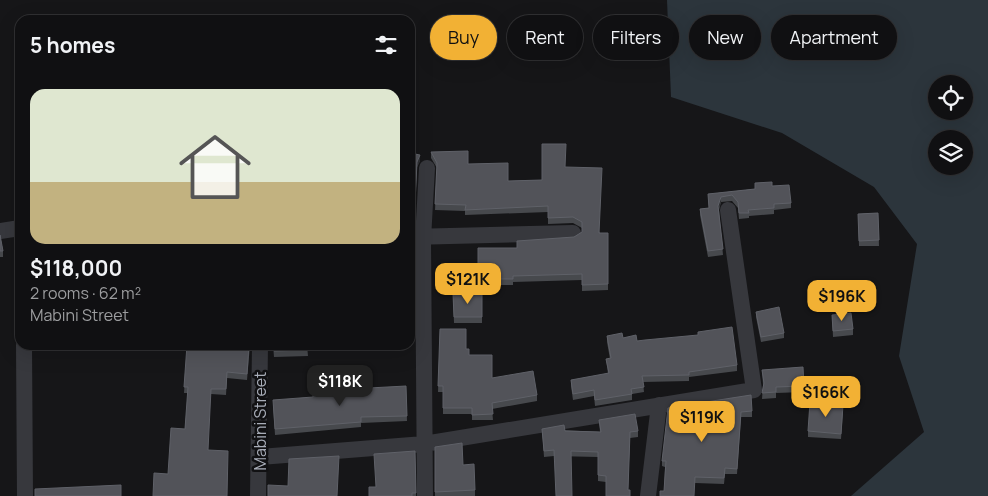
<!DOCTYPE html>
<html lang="en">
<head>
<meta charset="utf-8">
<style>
	:root { --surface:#101012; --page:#1e1e20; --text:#f1f3f6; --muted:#9c9d9f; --line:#303032; --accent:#f2b134 }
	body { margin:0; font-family:Manrope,sans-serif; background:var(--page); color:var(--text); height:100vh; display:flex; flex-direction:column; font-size:19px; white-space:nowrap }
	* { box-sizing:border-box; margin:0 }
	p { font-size:16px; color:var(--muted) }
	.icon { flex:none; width:28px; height:28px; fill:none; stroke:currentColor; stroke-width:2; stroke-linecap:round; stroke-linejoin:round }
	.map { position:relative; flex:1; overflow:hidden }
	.side { position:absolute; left:15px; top:15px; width:400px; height:335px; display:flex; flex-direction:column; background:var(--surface); border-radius:15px; box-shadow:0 5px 20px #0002,0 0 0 1px var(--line) }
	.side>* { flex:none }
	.top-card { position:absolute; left:430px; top:15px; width:475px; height:45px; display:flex; gap:10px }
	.controls { position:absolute; left:928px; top:75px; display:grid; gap:10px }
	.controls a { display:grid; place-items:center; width:45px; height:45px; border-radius:50%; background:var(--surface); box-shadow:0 5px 20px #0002,0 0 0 1px var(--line); font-size:25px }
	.price { position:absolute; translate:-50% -42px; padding:0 11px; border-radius:10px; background:var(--accent); color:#111; font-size:16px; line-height:32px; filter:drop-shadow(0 1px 2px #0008) }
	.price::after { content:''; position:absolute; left:50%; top:30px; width:15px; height:11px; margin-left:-8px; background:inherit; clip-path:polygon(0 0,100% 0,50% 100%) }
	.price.active { background:#222; color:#fff }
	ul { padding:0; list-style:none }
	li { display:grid; align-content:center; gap:10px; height:265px; padding:0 15px }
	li+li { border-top:1px solid var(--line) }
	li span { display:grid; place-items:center; height:155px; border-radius:15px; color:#555 }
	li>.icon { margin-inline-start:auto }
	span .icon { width:90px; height:90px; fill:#fffc; stroke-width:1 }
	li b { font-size:21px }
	h2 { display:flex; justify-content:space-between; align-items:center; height:60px; padding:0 15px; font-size:21px }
	.tag { padding:0 18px; border-radius:22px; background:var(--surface); box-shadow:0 5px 20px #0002,0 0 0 1px var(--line); font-size:18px; line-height:45px }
	.tag.active { background:var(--accent); color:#111 }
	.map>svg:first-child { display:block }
</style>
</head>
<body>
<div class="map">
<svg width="988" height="496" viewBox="0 0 988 496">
	<rect width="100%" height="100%" fill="#161618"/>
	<path fill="#2c353c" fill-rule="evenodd" d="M667,0H988V496H851L924,432L899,356L917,244L874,187L782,133L671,97ZM936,84H964V111H936ZM936,139H964V166H936Z"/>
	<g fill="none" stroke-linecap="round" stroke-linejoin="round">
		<path stroke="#37383d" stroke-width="16" d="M0,231L20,228
			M410,237L573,233
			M24,345L25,496
			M260,457L424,444L754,390L728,210
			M258,496L260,345
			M425,496L423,239L427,168
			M648,496L659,405"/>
	</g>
	<path fill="#47494d" d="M431,152L468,164L508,181L542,180L565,167L600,233H608V290L582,291V280L513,282V285H492L491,272L478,273V248H517L574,237L582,232V228L573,223L548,224V212L465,215V211L435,210L437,168L431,158Z
		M410,153L420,161L417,167L415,209H410Z
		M755,183L772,186L791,203V208L774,210V214L749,216V218L739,219L738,208L732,201L721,202L719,210L723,255L708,257L700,215V209L709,208L708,194L755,189Z
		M878,213L879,246H859L858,214Z
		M0,235L3,251V257H0Z
		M482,293V323H454L453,294Z
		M756,312L784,333V338L761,342L756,317Z
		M832,315L853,329V335L833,337Z
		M440,329L466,349L469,355L492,378L537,395V401L492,409L493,420H472V414H443V392H438Z
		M607,336L637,341L737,365V371L689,377V381L643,382L644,392L632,394V400L595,406L594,396L573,400L571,386V380L608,374L606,359H610L607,342Z
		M174,345H250L247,380L227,378L226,395L211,394L168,474L185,429L188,393H184L187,351L174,350Z
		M273,345H307L308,356L274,357Z
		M389,345H408V346H389Z
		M762,370L804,386V392L776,393V398L762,399L763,385Z
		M406,386L407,421L361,423V427L275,435L273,405L313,397Z
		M706,402L752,411V417H741L737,474H725L724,484L695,483L664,491L665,467L662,466V461L706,408Z
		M843,411L841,439L808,437V431Z
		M599,420L638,431V437L630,438L628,490L630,496L606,482L598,481V457L554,456L544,457L542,429L600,432Z
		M435,447L463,465L475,490V496H435Z
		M415,451L416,496H369L376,487Z"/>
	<path fill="#2f3033" d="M420,155V161L417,167L415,209L417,162Z
		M721,197V202L718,211V206Z"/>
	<path fill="#525359" stroke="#5f6168" d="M542,144H566L565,167L602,168L599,233H608V284L582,285V274L513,276V279H492L491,267H478V248H517V241L574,237L582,232V222L573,217L548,218V206L465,210L466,205L435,204L437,163L431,152L468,151V164L508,163V181L542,180Z
		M410,153L420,155L417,162L415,203H410Z
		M772,182V186L789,185L791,203L774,204V208L748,210L749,213H739L738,202L732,195L721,197L718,206L723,249L708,251L700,209L709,208L708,194L755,189V183Z
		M878,213L879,240L859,241L858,214Z
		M0,235L3,251H0Z
		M410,244H411V314H410Z
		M482,293V317H454L453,294Z
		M779,307L784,333L761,337L756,312Z
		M851,313L853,329L833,331L832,315Z
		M732,327L737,365L689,372V375L642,376L644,387L631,389L632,394L595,400L594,390L573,394L571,380L609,373L606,359L611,358L607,336L622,333L623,338L636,335L637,341L645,340L698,335V332Z
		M440,329H466V349H469V355H492V378L533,371L537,395L492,403L493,414L472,415V408H443V386H438Z
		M181,345H249L247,374L227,372L226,389H211L208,450L228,451L227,496H153L154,473L168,474L171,428L185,429L188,387H184L187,345Z
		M274,345H307L308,350L274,351Z
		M803,367L804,386L776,387V392L762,393L764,383L762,370Z
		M406,386L407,416L361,417V422L275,429L273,400L313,397V391Z
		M751,395L752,411L741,412L737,469L725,468L724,478L695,477L694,496H660V491H664L666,461H662L668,408L679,407L706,408V402Z
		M810,402L843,405L841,434L808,431Z
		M635,414L638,431L630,432L628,490H630V496H606V476L598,475V452L571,451L572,496H556L554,450L544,451L542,429L564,425L565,431L601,432L599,420Z
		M462,443L463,465L474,464L475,490L435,492V447Z
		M415,451L416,493H412V496H369V487H376L374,454Z
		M339,456L337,496H268V485L288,486L289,459Z
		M121,485V496H35V489Z"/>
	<g text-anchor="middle" stroke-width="5" stroke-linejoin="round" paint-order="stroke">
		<g font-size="16" fill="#a8adb8" stroke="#111113">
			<text transform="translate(260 421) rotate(-90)" y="6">Mabini Street</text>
		</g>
	</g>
</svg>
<div class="controls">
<a><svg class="icon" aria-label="locate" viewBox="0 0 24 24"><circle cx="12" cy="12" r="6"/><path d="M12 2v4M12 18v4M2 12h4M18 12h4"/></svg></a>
<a><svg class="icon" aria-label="layers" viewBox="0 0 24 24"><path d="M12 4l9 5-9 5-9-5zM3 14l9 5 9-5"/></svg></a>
</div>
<b class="price" style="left:468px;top:305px">$121K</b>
<b class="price" style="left:842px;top:322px">$196K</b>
<b class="price active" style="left:340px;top:407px">$118K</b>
<b class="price" style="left:826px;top:418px">$166K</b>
<b class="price" style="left:702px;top:443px">$119K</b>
<div class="top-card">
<a class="tag active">Buy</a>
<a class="tag">Rent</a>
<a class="tag">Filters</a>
<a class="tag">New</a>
<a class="tag">Apartment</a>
</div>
<section class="side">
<h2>5 homes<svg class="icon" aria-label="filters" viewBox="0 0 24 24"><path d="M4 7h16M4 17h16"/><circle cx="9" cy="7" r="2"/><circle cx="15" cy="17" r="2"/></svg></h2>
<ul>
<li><span style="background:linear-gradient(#dfe7d0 60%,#c2b280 0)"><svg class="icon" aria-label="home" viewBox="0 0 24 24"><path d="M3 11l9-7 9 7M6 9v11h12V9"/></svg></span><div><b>$118,000</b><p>2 rooms · 62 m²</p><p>Mabini Street</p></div></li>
</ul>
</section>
</div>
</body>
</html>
